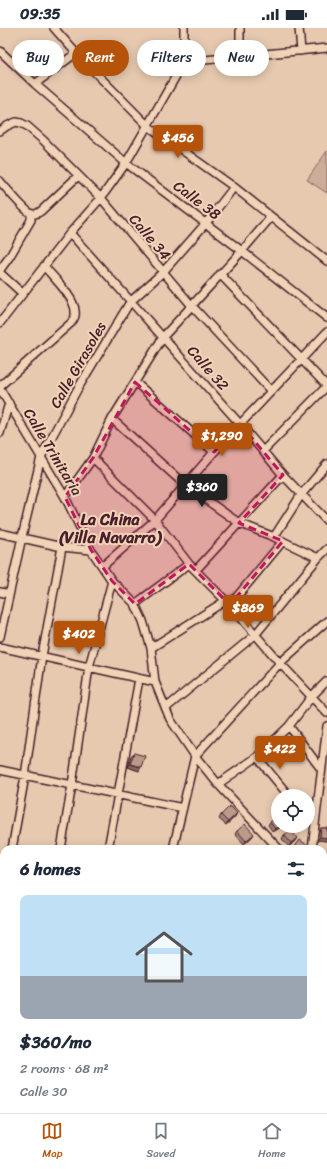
<!DOCTYPE html>
<html lang="en">
<head>
<meta charset="utf-8">
<style>
	:root { --surface:#fff; --page:#f2f2f3; --text:#1f2937; --muted:#747a83; --line:#e0e1e3; --accent:#b45309 }
	body { margin:0; font-family:Sriracha,sans-serif; background:var(--page); color:var(--text); height:100vh; display:flex; flex-direction:column; font-size:15px; white-space:nowrap }
	* { box-sizing:border-box; margin:0 }
	p { font-size:13px; color:var(--muted) }
	.icon { flex:none; width:22px; height:22px; fill:none; stroke:currentColor; stroke-width:2; stroke-linecap:round; stroke-linejoin:round }
	.map { position:relative; flex:1; overflow:hidden }
	.panel { position:absolute; left:0px; top:817px; width:327px; height:268px; display:flex; flex-direction:column; background:var(--surface); border-radius:12px 12px 0 0; box-shadow:0 2px 10px #0003 }
	.panel>* { flex:none }
	.top-card { position:absolute; left:12px; top:12px; width:303px; height:36px; display:flex; gap:8px }
	.controls { position:absolute; left:271px; top:761px; display:grid; gap:8px }
	.controls a { display:grid; place-items:center; width:44px; height:44px; border-radius:50%; background:var(--surface); box-shadow:0 2px 10px #0003; font-size:20px }
	.price { position:absolute; translate:-50% -34px; padding:0 9px; border-radius:4px; background:var(--accent); color:#fff; font-size:13px; line-height:26px; filter:drop-shadow(0 1px 2px #0008) }
	.price::after { content:''; position:absolute; left:50%; top:24px; width:12px; height:9px; margin-left:-6px; background:inherit; clip-path:polygon(0 0,100% 0,50% 100%) }
	.price.selected { background:#222; color:#fff }
	ul { padding:0; list-style:none }
	li { display:grid; align-content:center; gap:8px; height:212px; padding:0 20px }
	li+li { border-top:1px solid var(--line) }
	li span { display:grid; place-items:center; height:124px; border-radius:8px; color:#555 }
	li>.icon { margin-inline-start:auto }
	span .icon { width:72px; height:72px; fill:#fffc; stroke-width:1 }
	li b { font-size:17px }
	h2 { display:flex; justify-content:space-between; align-items:center; height:48px; padding:0 20px; font-size:17px }
	.pill { padding:0 14px; border-radius:18px; background:var(--surface); box-shadow:0 2px 10px #0003; font-size:14px; line-height:36px }
	.pill.selected { background:var(--accent); color:#fff }
	.status { display:flex; justify-content:space-between; align-items:center; height:28px; padding:0 20px; background:var(--surface); direction:ltr }
	.status svg { height:11px; fill:currentColor }
	.dock { display:flex; justify-content:space-around; align-items:center; height:56px; border-top:1px solid var(--line); background:var(--surface); font-size:11px; color:var(--muted) }
	.dock a { display:grid; justify-items:center; gap:2px }
	.dock .selected { color:var(--accent) }
	.map>svg:first-child { display:block }
</style>
</head>
<body>
<div class="status"><b>09:35</b><svg viewBox="0 0 49 12"><path d="M0 12V9h3v3zM5 12V6h3v6zM10 12V3h3v9zM15 12V0h3v12zM26 1h20v11H26zM47 4h2v5h-2z"/></svg></div>
<div class="map">
<svg width="327" height="1085" viewBox="0 0 327 1085">
	<rect width="100%" height="100%" fill="#e6c9af"/>
	<filter id="ink" filterUnits="userSpaceOnUse"><feTurbulence type="fractalNoise" baseFrequency=".025" numOctaves="2"/><feDisplacementMap in="SourceGraphic" scale="8" xChannelSelector="R" yChannelSelector="G"/><feConvolveMatrix kernelMatrix="1 2 1 2 8 2 1 2 1" color-interpolation-filters="sRGB"/></filter>
	<g filter="url(#ink)">
		<path fill="#d9bba4" d="M0,1080L4,1081L100,1085H0Z"/>
		<path fill="#ccad99" stroke="#8b6662" d="M327,123V165L307,152Z"/>
		<g fill="none" stroke-linecap="round" stroke-linejoin="round">
			<g stroke="#4a1f2b" stroke-width="10">
				<path id="street" d="M54,0L76,25L148,98L234,159L327,233
					M240,0V29
					M299,0L301,23
					M0,23L35,56L126,135L242,223L327,290
					M184,34L327,20
					M35,56L76,25
					M0,103L7,98L16,94L21,95L27,98L43,112L101,170L192,278L271,363
					M0,153C6,160 25,183 32,186C35,187 38,185 41,183L78,148
					M70,205L240,396L283,447L327,493
					M0,242L10,228L31,192V186
					M0,245L22,265
					M220,246L327,358
					M0,295L70,205L101,170L126,135L184,34V0
					M135,354L214,424
					M0,358L71,295C74,291 76,288 75,283C75,270 52,248 44,238
					M0,361L65,469L91,522L112,553L135,576L143,593L151,620L155,654L170,691L195,728L218,756L279,821
					M112,391L185,457L239,495L274,509L318,530
					M0,405L9,375
					M263,423L327,358
					M93,430L155,492L189,536L230,577L280,635L327,685
					M65,469L93,430L112,391L163,309L242,223L271,189
					M0,505L62,519L91,522
					M274,509L301,467L327,436
					M103,538L155,492L214,424L327,304
					M196,542L283,447
					M0,564L9,566
					M135,576L189,536
					M230,577L283,513
					M0,609L22,509L41,429L77,362L130,274L163,244L206,195L234,159
					M0,619L155,654
					M151,620L225,573
					M166,680L255,607L318,530L327,521
					M289,698L321,741
					M257,729L289,768
					M0,742L183,780
					M218,756L257,729L289,698L312,668L327,653
					M12,821L25,748L42,628L62,519
					M61,821L72,757L89,639L112,553
					M108,821L139,651
					M173,821L195,728L280,635L327,593
					M312,821L327,698
					M2,873L4,865
					M323,914L327,915
					M0,1023L4,1024
					M323,1059L327,1060
					M0,1077H4
					M82,1081L106,1082
					M206,1081L207,1085
					M275,1085L306,1082"/>
			</g>
			<use href="#street" stroke="#f0d4b7" stroke-width="7"/>
		</g>
		<path fill="#a18477" stroke="#4a1f2b" d="M134,725L139,743L128,739L131,728Z
			M221,787L235,789L226,797L219,791Z
			M270,794L281,799L273,804L268,797Z
			M321,800H327V813L317,812L319,803Z
			M237,803L252,809L244,816L235,806Z
			M284,807L295,813L289,819L282,811Z"/>
		<path fill="#836c61" stroke="#4a1f2b" d="M130,736L141,739L139,743L128,739Z
			M237,785L235,789L226,797L228,794Z
			M280,798H282L273,804L275,801Z
			M254,806L252,809L244,816L246,813Z
			M320,809L327,810V813L317,812Z
			M297,810L295,813L289,819L291,815Z"/>
		<path fill="#bb9a8a" stroke="#4a1f2b" d="M134,725L145,728L141,739L130,736Z
			M230,778L237,785L228,794L221,787Z
			M278,788V798H280L275,801L270,794Z
			M245,796L254,806L246,813L237,803Z
			M321,800H327V810L320,809Z
			M291,802L297,810L291,815L284,807Z
			M300,812L310,819L309,821H293Z"/>
	</g>
	<path fill="#c2185b" fill-opacity="0.2" stroke="#c2185b" stroke-width="3" stroke-dasharray="8 5" stroke-linejoin="round" d="M135,354L214,424L240,396L283,447L239,495L283,513L230,577L189,536L135,576L112,553L91,522L65,469L93,430Z"/>
	<g text-anchor="middle" stroke-width="4" stroke-linejoin="round" paint-order="stroke">
		<g font-size="15" fill="#4a1f2b" stroke="#f0d4b7">
			<text transform="translate(197 172) rotate(37)" y="5">Calle 38</text>
			<text transform="translate(150 209) rotate(50)" y="5">Calle 34</text>
			<text transform="translate(78 337) rotate(-60)" y="5">Calle Girasoles</text>
			<text transform="translate(208 340) rotate(49)" y="5">Calle 32</text>
			<text transform="translate(53 424) rotate(59)" y="5">Calle Trinitaria</text>
		</g>
		<g font-size="16" font-weight="bold" fill="#4a1f2b" stroke="#f0d4b7">
			<text x="110" y="497">La China<tspan x="110" dy="18">(Villa Navarro)</tspan></text>
		</g>
	</g>
</svg>
<div class="controls">
<a><svg class="icon" aria-label="locate" viewBox="0 0 24 24"><circle cx="12" cy="12" r="6"/><path d="M12 2v4M12 18v4M2 12h4M18 12h4"/></svg></a>
</div>
<b class="price" style="left:178px;top:131px">$456</b>
<b class="price" style="left:222px;top:429px">$1,290</b>
<b class="price selected" style="left:202px;top:480px">$360</b>
<b class="price" style="left:248px;top:601px">$869</b>
<b class="price" style="left:79px;top:627px">$402</b>
<b class="price" style="left:280px;top:742px">$422</b>
<div class="top-card">
<a class="pill">Buy</a>
<a class="pill selected">Rent</a>
<a class="pill">Filters</a>
<a class="pill">New</a>
</div>
<section class="panel">
<h2>6 homes<svg class="icon" aria-label="filters" viewBox="0 0 24 24"><path d="M4 7h16M4 17h16"/><circle cx="9" cy="7" r="2"/><circle cx="15" cy="17" r="2"/></svg></h2>
<ul>
<li><span style="background:linear-gradient(#bfe0f5 65%,#9aa5b1 0)"><svg class="icon" aria-label="home" viewBox="0 0 24 24"><path d="M3 11l9-7 9 7M6 9v11h12V9"/></svg></span><div><b>$360/mo</b><p>2 rooms · 68 m²</p><p>Calle 30</p></div></li>
</ul>
</section>
</div>
<nav class="dock">
<a class="selected"><svg class="icon" aria-label="map" viewBox="0 0 24 24"><path d="M3 6l6-2 6 2 6-2v14l-6 2-6-2-6 2zM9 4v14M15 6v14"/></svg>Map</a>
<a><svg class="icon" aria-label="saved" viewBox="0 0 24 24"><path d="M7 4h10v16l-5-4-5 4z"/></svg>Saved</a>
<a><svg class="icon" aria-label="home" viewBox="0 0 24 24"><path d="M3 11l9-7 9 7M6 9v11h12V9"/></svg>Home</a>
</nav>
</body>
</html>
